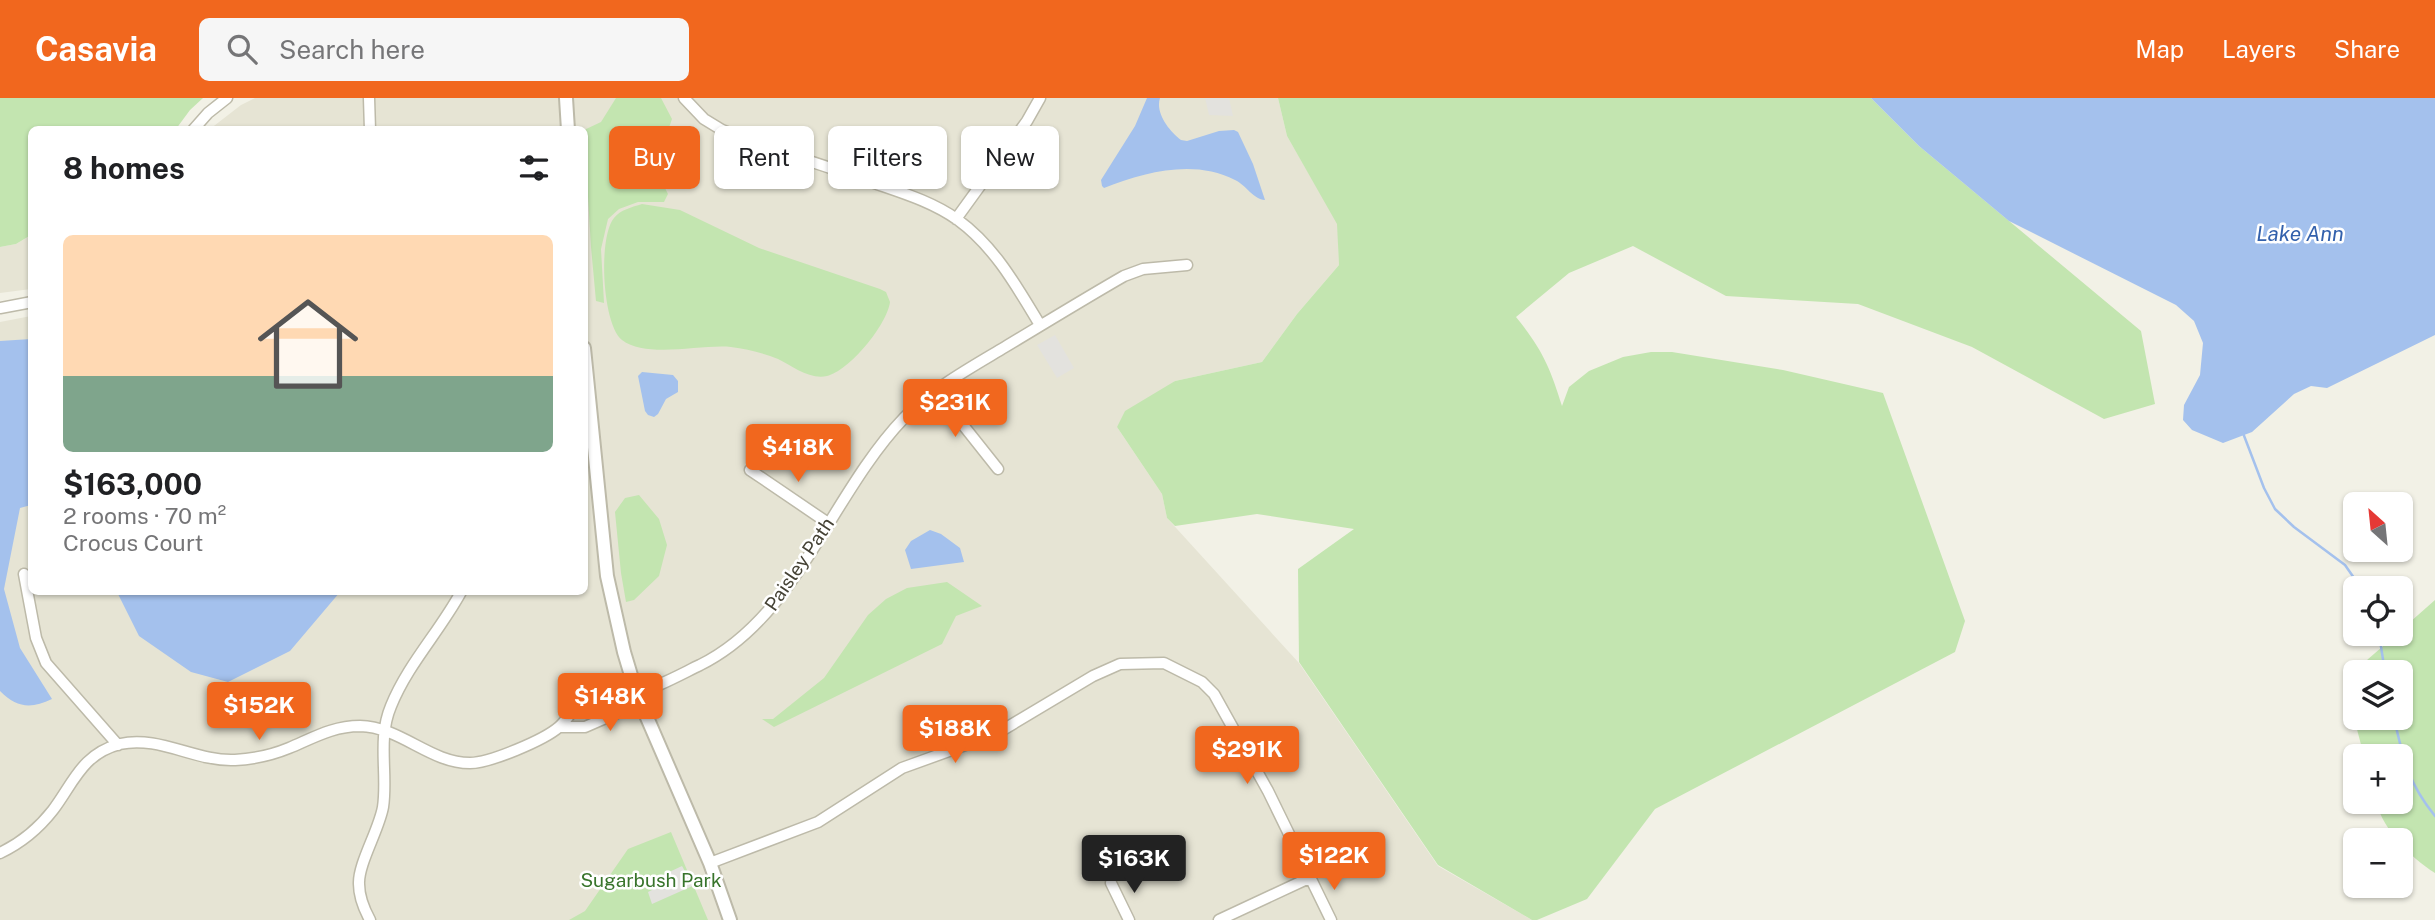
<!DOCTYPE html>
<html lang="en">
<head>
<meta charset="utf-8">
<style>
	:root { --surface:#fff; --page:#f6f6f6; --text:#202124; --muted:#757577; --accent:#f1671e }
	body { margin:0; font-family:"Public Sans",sans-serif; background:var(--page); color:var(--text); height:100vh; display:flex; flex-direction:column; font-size:26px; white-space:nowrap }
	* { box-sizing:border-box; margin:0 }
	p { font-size:23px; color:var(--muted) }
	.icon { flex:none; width:38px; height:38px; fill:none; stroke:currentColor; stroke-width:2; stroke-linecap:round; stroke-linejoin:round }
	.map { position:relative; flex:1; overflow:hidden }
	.panel { position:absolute; left:28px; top:28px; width:560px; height:469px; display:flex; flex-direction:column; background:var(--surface); border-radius:10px; box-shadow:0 2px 5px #0004 }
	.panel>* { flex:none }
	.hud { position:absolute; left:609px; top:28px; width:665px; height:63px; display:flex; gap:14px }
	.needle { width:46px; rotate:333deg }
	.controls { position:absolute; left:2343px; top:394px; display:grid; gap:14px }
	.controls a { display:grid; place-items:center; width:70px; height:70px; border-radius:10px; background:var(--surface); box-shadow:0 2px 5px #0004; font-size:35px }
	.price { position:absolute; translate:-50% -60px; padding:0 16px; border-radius:7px; background:var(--accent); color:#fff; font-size:23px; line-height:46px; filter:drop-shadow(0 2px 4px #0008) }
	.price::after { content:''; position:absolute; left:50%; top:42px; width:21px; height:16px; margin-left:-10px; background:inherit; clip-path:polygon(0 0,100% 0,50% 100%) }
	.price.selected { background:#222; color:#fff }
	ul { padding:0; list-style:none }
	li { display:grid; align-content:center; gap:14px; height:371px; padding:0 35px }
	li span { display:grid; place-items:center; height:217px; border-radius:10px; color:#555 }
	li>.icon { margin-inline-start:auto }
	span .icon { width:126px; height:126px; fill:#fffc; stroke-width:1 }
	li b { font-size:30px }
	h2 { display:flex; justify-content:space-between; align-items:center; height:84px; padding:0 35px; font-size:30px }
	.chip { padding:0 24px; border-radius:10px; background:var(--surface); box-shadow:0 2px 5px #0004; font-size:24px; line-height:63px }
	.chip.selected { background:var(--accent); color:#fff }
	header { display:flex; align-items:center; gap:42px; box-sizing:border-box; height:98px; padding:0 35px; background:var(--accent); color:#fff }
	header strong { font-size:33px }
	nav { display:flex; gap:38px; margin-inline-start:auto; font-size:24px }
	.search { width:490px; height:63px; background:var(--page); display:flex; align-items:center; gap:18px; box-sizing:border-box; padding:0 24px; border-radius:10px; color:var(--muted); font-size:26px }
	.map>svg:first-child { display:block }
</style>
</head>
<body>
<header>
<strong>Casavia</strong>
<div class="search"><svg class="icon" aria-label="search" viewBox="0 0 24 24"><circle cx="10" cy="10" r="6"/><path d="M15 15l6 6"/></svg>Search here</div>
<nav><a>Map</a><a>Layers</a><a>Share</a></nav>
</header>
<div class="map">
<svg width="2435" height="822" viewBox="0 0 2435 822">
	<rect width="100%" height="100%" fill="#f2f1e6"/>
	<path fill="#e6e4d4" d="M255,0H1278L1287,38L1338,126L1339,167L1297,216L1262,264L1175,283L1117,329L1162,396L1167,420L1299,565L1438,768L1532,822H0V224L31,218L32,494H584V32L210,31L241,7Z
		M31,137V191L0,195V149L16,146Z"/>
	<path fill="#c3e5b0" d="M0,0H203L190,12L176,31L32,32L31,137L16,146L0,149Z
		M616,0H661L672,21L665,41L654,52H639V65L635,73L658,76L668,96L664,104H638L619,111L608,121L601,151L604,205L596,203L591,149L584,32L601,24Z
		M1278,0H1871L1919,48L2141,233L2155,306L2104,321L1972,249L1858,206L1726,198L1633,148L1569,175L1516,219C1542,251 1550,269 1562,308L1569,289L1589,273L1623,259L1651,254H1672L1783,272L1883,295L1965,523L1955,554L1655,711L1587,801L1537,822H1532L1438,767L1299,564L1298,471L1354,431L1257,416L1175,428L1167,420L1162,396L1117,329L1125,313L1175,283L1262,264L1297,216L1339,167L1337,126L1287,38Z
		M642,106L680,112L759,150L880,191L886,194L890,204C887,227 849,273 827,278C810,282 792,268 778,261C763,255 747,251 731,249C701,246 647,261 622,242C602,226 598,139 614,120C620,112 632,109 642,106Z
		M639,397L659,421L667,447L659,478L634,502L626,504L621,475L615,414L625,400Z
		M947,484L982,508L956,518L942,546L774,629L762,621H773L824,580L868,517L886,501L907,490Z
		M2435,502V775C2410,759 2384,733 2376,704H2401V658H2364L2349,601L2355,586L2356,620H2401V574H2361L2367,562L2397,536H2401V532Z
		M671,734L708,822H569L585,813L628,751Z"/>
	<path fill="#e3e2de" d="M1205,0H1229L1233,18L1209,17Z
		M1055,237L1074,270L1057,280L1037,247Z
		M682,768L686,775L691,774L697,786L652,806L648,794L652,792L648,784Z"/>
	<path fill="#a4c1ed" d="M1147,0H1160C1155,15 1169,33 1181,42L1187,43L1219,33L1234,32L1238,34L1253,66L1265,102C1254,102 1246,87 1235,82C1194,61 1145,74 1104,90L1102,88L1101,82L1135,28Z
		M1871,0H2435V237L2327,290L2311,288L2294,296L2252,334L2223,345L2192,332L2183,322L2184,307L2200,277L2203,245L2194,223L2176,207L2009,123L1919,48Z
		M31,241V407L20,410L4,491L20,550L52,601C31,611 17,610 0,593V243Z
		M642,274L673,277L678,283V294L666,301L658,316L654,319L648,317L645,313L638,278Z
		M930,432L941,436L960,450L964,464L911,471L905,452L911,443Z
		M117,494H340L290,553L228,584L191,574L139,538Z"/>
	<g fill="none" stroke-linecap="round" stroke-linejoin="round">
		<path stroke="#a4c1ed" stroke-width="2.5" d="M2243,335L2264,390L2275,411L2294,429L2345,467L2361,490
			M2379,536L2385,574
			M2394,620C2403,660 2408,685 2435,718"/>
		<g stroke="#bdbaa9" stroke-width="13">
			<path id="minor" d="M369,0L370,32
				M684,0L704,21L722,32C772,52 824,67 874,85C903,95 933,104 958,122C995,149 1017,189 1040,227
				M193,32L208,15L227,0
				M956,121L1027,23L1040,0
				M0,210L32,204
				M936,293L998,371
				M750,372L828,425
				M24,476L36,540L46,565L118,647
				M559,629H585L624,612L636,594
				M0,755C21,745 39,730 53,712C74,684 82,656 120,646C159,637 196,664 235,662C253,661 272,657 289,650C313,640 333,628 360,628C401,629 430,665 470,665C490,665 544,642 559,629C566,623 570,614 578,610C588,604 604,595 616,593C622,591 629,595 636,594C651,593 685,574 700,567C797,519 831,396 904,320C933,290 970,270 1005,249C1045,225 1084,201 1124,178L1143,171L1187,167
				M710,765L818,724L902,670L996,636L1093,578L1120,566L1164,565L1202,584L1214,596L1268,693L1331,822
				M1111,785L1129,822
				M370,822C364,811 359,799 359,786C358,766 379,732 383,709C388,676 377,641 391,608C408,566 440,533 461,494
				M1219,822L1309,780"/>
		</g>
		<g stroke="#bdbaa9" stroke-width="16">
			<path id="tertiary" d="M566,0L568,32
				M584,250L607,478L624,554L636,594L710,765L730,822"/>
		</g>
		<use href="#minor" stroke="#fff" stroke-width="10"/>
		<use href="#tertiary" stroke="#fff" stroke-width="12"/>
	</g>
	<g text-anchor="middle" stroke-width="5" stroke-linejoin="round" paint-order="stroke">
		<g font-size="19" fill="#454235" stroke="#fff">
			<text transform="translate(799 466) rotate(-56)" y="7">Paisley Path</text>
		</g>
		<g font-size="19" fill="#38742b" stroke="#fff">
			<text x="651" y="789">Sugarbush Park</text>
		</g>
		<g font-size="21" font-style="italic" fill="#3361ac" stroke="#fff">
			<text x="2300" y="143">Lake Ann</text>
		</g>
	</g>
</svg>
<div class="controls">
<a><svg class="needle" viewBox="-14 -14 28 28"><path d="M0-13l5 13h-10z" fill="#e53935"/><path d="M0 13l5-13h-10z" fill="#757577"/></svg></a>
<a><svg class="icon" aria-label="locate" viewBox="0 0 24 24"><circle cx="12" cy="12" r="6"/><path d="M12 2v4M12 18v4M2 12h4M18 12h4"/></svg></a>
<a><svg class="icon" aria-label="layers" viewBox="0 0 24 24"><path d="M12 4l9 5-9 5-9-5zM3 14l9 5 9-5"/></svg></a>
<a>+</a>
<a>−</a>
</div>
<b class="price" style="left:955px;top:341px">$231K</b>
<b class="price" style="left:798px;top:386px">$418K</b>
<b class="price" style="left:610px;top:635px">$148K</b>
<b class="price" style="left:259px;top:644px">$152K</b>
<b class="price" style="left:955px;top:667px">$188K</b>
<b class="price" style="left:1247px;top:688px">$291K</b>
<b class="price" style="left:1334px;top:794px">$122K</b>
<b class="price selected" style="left:1134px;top:797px">$163K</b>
<div class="hud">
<a class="chip selected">Buy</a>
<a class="chip">Rent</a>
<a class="chip">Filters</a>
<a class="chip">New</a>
</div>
<section class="panel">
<h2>8 homes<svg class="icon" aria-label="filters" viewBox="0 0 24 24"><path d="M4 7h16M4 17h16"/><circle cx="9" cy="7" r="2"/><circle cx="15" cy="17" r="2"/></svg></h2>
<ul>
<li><span style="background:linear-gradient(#ffd9b3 65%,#7fa58c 0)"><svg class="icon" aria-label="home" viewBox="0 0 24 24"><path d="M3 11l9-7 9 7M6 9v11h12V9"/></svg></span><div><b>$163,000</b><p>2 rooms · 70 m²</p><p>Crocus Court</p></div></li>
</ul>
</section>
</div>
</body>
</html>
